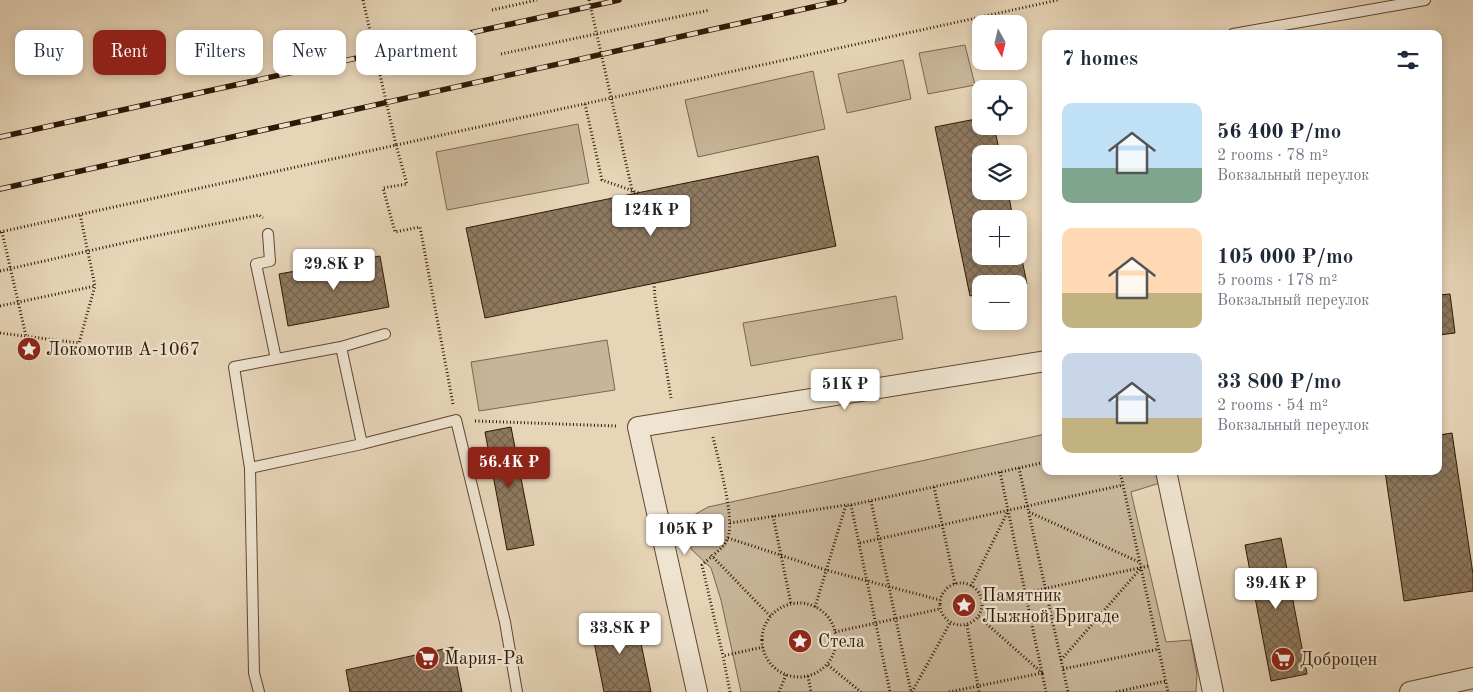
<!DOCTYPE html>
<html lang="en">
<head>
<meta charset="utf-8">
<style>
	:root { --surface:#fff; --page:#f6f6f7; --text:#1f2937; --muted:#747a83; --accent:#8f2418 }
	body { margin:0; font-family:"Old Standard TT",serif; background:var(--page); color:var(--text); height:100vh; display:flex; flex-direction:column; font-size:19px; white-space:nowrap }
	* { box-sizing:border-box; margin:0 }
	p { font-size:16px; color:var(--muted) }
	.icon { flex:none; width:28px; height:28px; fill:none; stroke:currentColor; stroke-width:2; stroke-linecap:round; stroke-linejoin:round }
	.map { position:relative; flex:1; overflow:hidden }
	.panel { position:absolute; left:1042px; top:30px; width:400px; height:445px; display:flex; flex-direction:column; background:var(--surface); border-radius:10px; box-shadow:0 2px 8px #0003 }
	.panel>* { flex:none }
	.hud { position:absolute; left:15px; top:30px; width:475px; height:45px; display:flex; gap:10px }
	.needle { width:32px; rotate:172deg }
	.controls { position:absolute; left:972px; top:15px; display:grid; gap:10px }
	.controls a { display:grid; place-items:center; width:55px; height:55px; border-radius:10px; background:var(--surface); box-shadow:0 2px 8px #0003; font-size:25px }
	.price { position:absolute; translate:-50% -42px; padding:0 11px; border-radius:5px; background:#fff; color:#222; font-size:16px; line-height:32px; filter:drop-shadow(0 1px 2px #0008) }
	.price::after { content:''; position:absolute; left:50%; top:30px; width:15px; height:11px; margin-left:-8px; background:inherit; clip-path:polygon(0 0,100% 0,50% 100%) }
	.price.on { background:var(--accent); color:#fff }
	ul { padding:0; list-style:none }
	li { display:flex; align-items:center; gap:15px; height:125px; padding:0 20px }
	li span { display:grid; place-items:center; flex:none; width:140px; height:100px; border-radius:10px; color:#555 }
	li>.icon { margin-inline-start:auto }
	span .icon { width:60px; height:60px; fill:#fffc; stroke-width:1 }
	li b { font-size:21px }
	h2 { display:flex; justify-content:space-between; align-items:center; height:60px; padding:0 20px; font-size:21px }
	.tag { padding:0 18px; border-radius:10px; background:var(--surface); box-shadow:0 2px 8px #0003; font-size:18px; line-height:45px }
	.tag.on { background:var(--accent); color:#fff }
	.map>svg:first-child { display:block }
</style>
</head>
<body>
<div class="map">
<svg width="1473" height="692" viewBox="0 0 1473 692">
	<defs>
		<pattern id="building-cross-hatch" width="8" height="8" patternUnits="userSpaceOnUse" patternTransform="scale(1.25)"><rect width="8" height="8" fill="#8f7a61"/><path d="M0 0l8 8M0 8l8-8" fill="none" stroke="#75634e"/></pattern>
	</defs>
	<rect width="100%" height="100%" fill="#e7d5b8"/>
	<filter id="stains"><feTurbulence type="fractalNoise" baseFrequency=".004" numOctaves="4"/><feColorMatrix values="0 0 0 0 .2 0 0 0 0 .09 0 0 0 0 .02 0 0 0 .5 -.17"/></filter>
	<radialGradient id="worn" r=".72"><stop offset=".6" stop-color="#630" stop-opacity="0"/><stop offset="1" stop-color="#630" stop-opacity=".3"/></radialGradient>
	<path fill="#c8b599" stroke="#7c664e" d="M965,45L975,85L928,94L919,53Z
		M903,60L911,99L847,113L838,74Z
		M813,71L825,129L698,157L685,100Z
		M578,124L589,183L447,210L436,152Z
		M896,296L903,339L751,366L743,323Z
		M607,340L615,390L479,411L471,362Z
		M1046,434V471H1156L1160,483L1131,492L1166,642L1191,640L1197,675L1196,692H741L721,600L711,568L691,549L692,516L708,507Z"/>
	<path fill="url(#building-cross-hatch)" stroke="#2f1803" d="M981,118V126H994L1000,154H981V191H1008L1013,219H981V256H1019V245L1027,284L1019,286V284H981V293L970,296L935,127Z
		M818,156L836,246L485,318L466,228Z
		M380,256L389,307L288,326L279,274Z
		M1450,294L1455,333L1439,335V295Z
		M511,427L534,545L507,550L485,432Z
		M1452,433L1473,574V591L1404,601L1385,471H1439V435Z
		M1281,538L1307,674L1271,681L1245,545Z
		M635,614L651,692H604L590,622Z
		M453,647L462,692H350L346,670Z"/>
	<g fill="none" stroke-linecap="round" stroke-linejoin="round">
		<g stroke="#5d4730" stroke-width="12">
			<path id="lane" d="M1233,34L1425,0
				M268,234L270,261L256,264L276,359
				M341,347L362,444
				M250,468L234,367L341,347L385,334
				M259,692L254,673L250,468L362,444L456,420L505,622L517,692"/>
		</g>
		<g stroke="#5d4730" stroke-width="22">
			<path id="street" d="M1166,471L1213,692
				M697,692L638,427L1046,361
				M1410,692L1473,678"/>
		</g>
		<path stroke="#2f1803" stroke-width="3" stroke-dasharray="1 2.5" stroke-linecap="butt" d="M492,10L537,0
			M501,54L710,10
			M585,104L602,180L639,193
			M396,145L407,184L383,188L395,232L420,227L453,404
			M0,232L1058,0
			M2,232L26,336
			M0,271L150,237L259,215L263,218
			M654,283L655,298L671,398
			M0,306L95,286
			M0,333L79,343L95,286L80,214
			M475,421L616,426
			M713,437C718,459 735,518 728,537C726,547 709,558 702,565L723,656
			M1019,468L1068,692
			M1120,471L1168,692
			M1000,472L1046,692
			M934,487L955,584
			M871,501L911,692
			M851,505L890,692
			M1029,512L1139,562
			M773,516L791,604
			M730,523L846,505H851L1046,462
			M728,538L826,570L940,600
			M860,543L1123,485
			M711,555L771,617
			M940 604a21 21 0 1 1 42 0a21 21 0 1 1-42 0Z
			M971,586L1008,511
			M983,602L1148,566
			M762 640a37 37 0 1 1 74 0a37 37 0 1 1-74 0Z
			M815,607L846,505
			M967,625L979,692
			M835,632L940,609
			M1061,660L1141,568
			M828,665L861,692
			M1063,669L1159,649
			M808,676L811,692
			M730,692L723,656L763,647
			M779,692L786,675
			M912,692L950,623
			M949,692L1042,673L979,617
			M1116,692L1166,681"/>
		<use href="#lane" stroke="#efe4d1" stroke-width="10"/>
		<use href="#street" stroke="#efe4d1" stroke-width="20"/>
		<g stroke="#2f1803" stroke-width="5.5">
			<path id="rail" d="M0,137L619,0
				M0,189L844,0"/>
		</g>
		<use href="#rail" stroke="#efe4d1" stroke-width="4" stroke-dasharray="11" stroke-linecap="butt"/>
		<path stroke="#2f1803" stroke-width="3" stroke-dasharray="1 2.5" stroke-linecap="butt" d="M363,0L396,145
			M589,0L633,194"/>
	</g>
	<defs>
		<g id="sight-disc" transform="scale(1.25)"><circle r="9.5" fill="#8f2418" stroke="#efe4d1"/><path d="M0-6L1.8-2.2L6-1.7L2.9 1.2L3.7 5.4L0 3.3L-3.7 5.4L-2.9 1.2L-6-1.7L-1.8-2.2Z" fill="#fff"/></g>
		<g id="supermarket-disc" transform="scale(1.25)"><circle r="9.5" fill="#8f2418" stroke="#efe4d1"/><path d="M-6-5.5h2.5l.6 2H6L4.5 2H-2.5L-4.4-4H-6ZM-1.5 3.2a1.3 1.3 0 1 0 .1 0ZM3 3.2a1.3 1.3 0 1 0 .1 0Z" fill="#fff"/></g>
	</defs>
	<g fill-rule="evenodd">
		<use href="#sight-disc" x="29" y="349"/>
		<use href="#sight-disc" x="964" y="605"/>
		<use href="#sight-disc" x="800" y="641"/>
		<use href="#supermarket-disc" x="427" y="658"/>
		<use href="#supermarket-disc" x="1283" y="659"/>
	</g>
	<g text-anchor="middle" stroke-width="4.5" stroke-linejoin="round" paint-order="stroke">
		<g font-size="18" fill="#2f1803" stroke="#efe4d1" text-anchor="start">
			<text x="46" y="355">Локомотив А-1067</text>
			<text x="982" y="601">Памятник<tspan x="982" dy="21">Лыжной Бригаде</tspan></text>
			<text x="818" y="647">Стела</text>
			<text x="444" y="664">Мария-Ра</text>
			<text x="1300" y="665">Доброцен</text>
		</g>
	</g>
	<rect width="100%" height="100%" filter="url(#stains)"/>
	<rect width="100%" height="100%" fill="url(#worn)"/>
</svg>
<div class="controls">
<a><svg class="needle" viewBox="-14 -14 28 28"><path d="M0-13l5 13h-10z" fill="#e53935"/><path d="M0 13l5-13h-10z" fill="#747a83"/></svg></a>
<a><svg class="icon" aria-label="locate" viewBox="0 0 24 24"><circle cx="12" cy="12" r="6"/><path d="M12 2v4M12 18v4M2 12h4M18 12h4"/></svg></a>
<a><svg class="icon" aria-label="layers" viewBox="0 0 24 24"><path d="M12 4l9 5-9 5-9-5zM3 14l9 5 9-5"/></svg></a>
<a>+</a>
<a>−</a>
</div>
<b class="price" style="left:651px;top:237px">124K ₽</b>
<b class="price" style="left:334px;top:291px">29.8K ₽</b>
<b class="price" style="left:845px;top:411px">51K ₽</b>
<b class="price on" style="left:509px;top:489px">56.4K ₽</b>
<b class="price" style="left:685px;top:556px">105K ₽</b>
<b class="price" style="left:1276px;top:610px">39.4K ₽</b>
<b class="price" style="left:620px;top:655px">33.8K ₽</b>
<div class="hud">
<a class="tag">Buy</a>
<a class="tag on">Rent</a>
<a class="tag">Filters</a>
<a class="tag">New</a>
<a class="tag">Apartment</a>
</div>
<section class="panel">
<h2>7 homes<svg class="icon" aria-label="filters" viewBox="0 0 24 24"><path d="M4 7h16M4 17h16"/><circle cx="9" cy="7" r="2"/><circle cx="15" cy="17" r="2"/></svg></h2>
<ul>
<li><span style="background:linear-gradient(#bfe0f5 65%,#7fa58c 0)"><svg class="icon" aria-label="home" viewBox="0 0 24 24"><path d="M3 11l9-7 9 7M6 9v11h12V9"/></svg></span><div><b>56 400 ₽/mo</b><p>2 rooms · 78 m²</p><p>Вокзальный переулок</p></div></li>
<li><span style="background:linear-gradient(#ffd9b3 65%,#c2b280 0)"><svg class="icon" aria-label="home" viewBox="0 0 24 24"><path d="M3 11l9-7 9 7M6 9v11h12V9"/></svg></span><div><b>105 000 ₽/mo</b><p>5 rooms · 178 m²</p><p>Вокзальный переулок</p></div></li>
<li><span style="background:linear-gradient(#c9d6e8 65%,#c2b280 0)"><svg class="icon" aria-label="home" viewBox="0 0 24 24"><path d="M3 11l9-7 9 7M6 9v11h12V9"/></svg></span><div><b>33 800 ₽/mo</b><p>2 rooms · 54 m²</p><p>Вокзальный переулок</p></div></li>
</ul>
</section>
</div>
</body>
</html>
